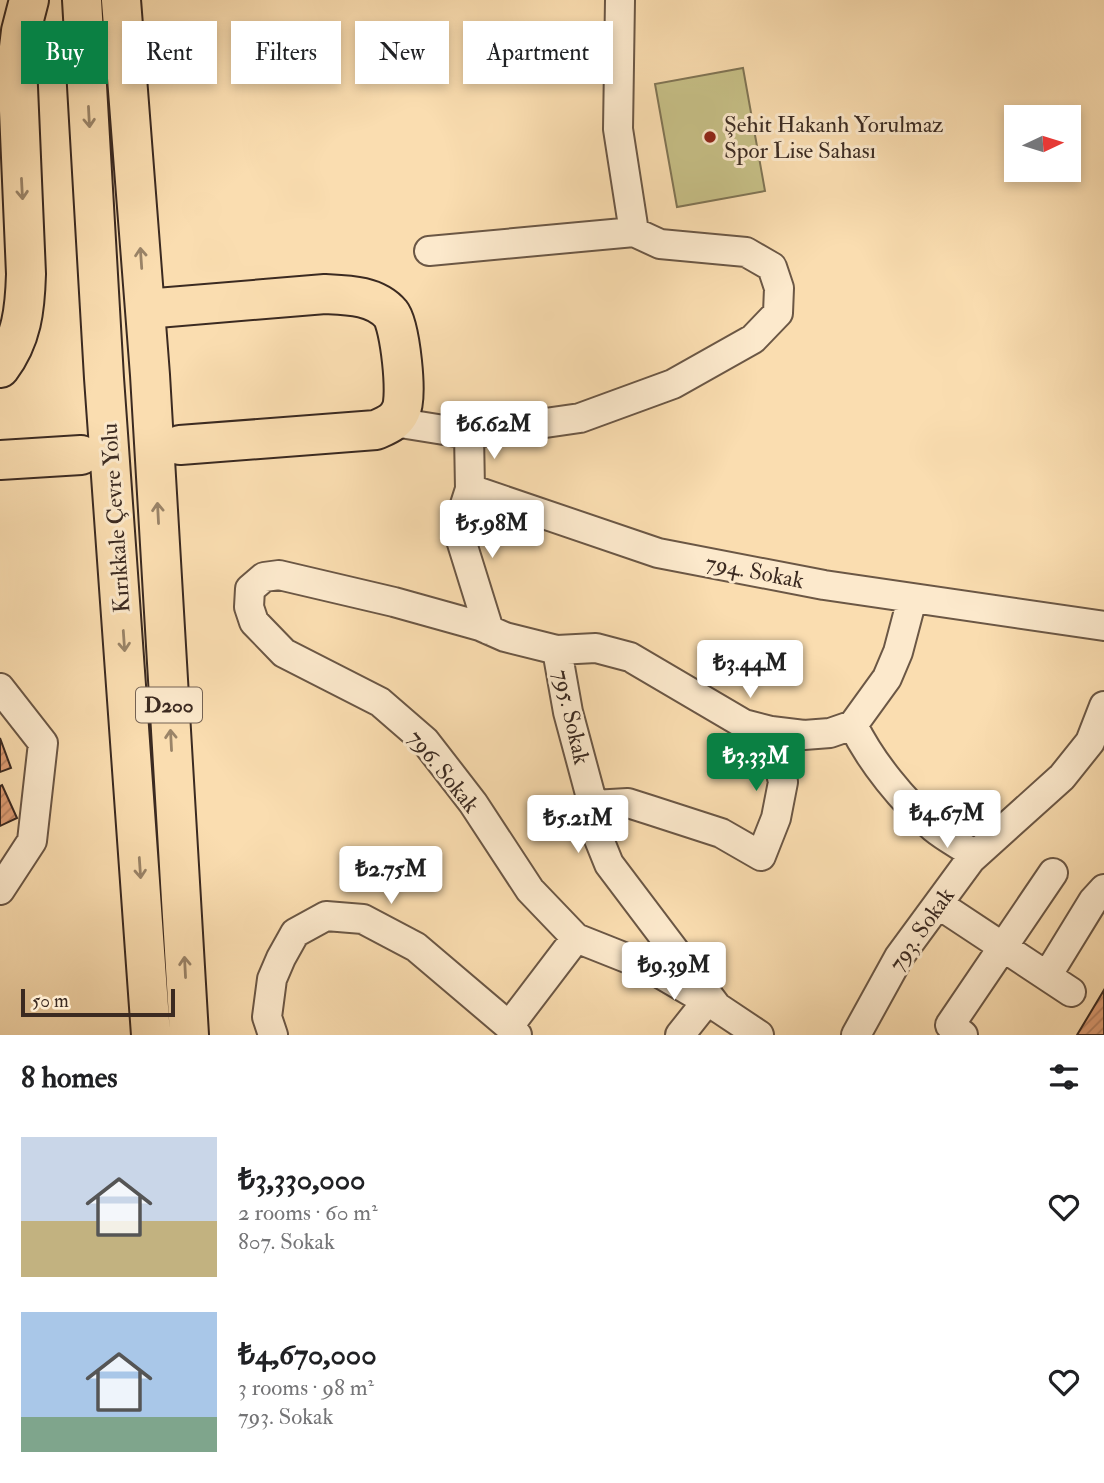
<!DOCTYPE html>
<html lang="en">
<head>
<meta charset="utf-8">
<style>
	:root { --surface:#fff; --page:#f6f6f6; --text:#202124; --muted:#757577; --accent:#0b8043 }
	body { margin:0; font-family:"IM FELL Double Pica",serif; background:var(--page); color:var(--text); height:100vh; display:flex; flex-direction:column; font-size:26px; white-space:nowrap }
	* { box-sizing:border-box; margin:0 }
	p { font-size:23px; color:var(--muted) }
	.icon { flex:none; width:38px; height:38px; fill:none; stroke:currentColor; stroke-width:2; stroke-linecap:round; stroke-linejoin:round }
	.map { position:relative; height:1035px; overflow:hidden }
	.drawer { display:flex; flex-direction:column; background:var(--surface); flex:1 }
	.drawer>* { flex:none }
	.hud { position:absolute; left:21px; top:21px; width:700px; height:63px; display:flex; gap:14px }
	.needle { width:46px; rotate:86deg }
	.fabs { position:absolute; left:1004px; top:105px; display:grid; gap:14px }
	.fabs a { display:grid; place-items:center; width:77px; height:77px; border-radius:0px; background:var(--surface); box-shadow:0 4px 10px #0003; font-size:35px }
	.scale { position:absolute; left:21px; bottom:18px; width:154px; box-sizing:border-box; padding-left:7px; border:4px solid #3b2a21; border-top:0; font-size:19px; line-height:24px; white-space:nowrap; color:#3b2a21; -webkit-text-stroke:5px #fce9cc; paint-order:stroke }
	.price { position:absolute; translate:-50% -60px; padding:0 16px; border-radius:7px; background:#fff; color:#222; font-size:23px; line-height:46px; filter:drop-shadow(0 2px 4px #0008) }
	.price::after { content:''; position:absolute; left:50%; top:42px; width:21px; height:16px; margin-left:-10px; background:inherit; clip-path:polygon(0 0,100% 0,50% 100%) }
	.price.selected { background:var(--accent); color:#fff }
	ul { padding:0; list-style:none }
	li { display:flex; align-items:center; gap:21px; height:175px; padding:0 21px }
	li span { display:grid; place-items:center; flex:none; width:196px; height:140px; border-radius:0px; color:#555 }
	li>.icon { margin-inline-start:auto }
	span .icon { width:84px; height:84px; fill:#fffc; stroke-width:1 }
	li b { font-size:30px }
	h2 { display:flex; justify-content:space-between; align-items:center; height:84px; padding:0 21px; font-size:30px }
	.tag { padding:0 24px; border-radius:0px; background:var(--surface); box-shadow:0 4px 10px #0003; font-size:24px; line-height:63px }
	.tag.selected { background:var(--accent); color:#fff }
	.map>svg:first-child { display:block }
</style>
</head>
<body>
<div class="map">
<svg width="1104" height="1035" viewBox="0 0 1104 1035">
	<defs>
		<pattern id="building-hatch" width="6" height="6" patternUnits="userSpaceOnUse" patternTransform="scale(1.75)"><rect width="6" height="6" fill="#df9e75"/><path d="M-1 1l2-2M0 6l6-6M5 7l2-2" fill="none" stroke="#b68160"/></pattern>
	</defs>
	<rect width="100%" height="100%" fill="#faddb0"/>
	<filter id="stains"><feTurbulence type="fractalNoise" baseFrequency=".00286" numOctaves="4"/><feColorMatrix values="0 0 0 0 .2 0 0 0 0 .09 0 0 0 0 .02 0 0 0 .5 -.17"/></filter>
	<radialGradient id="worn" r=".72"><stop offset=".6" stop-color="#630" stop-opacity="0"/><stop offset="1" stop-color="#630" stop-opacity=".3"/></radialGradient>
	<path fill="#c6bf86" stroke="#807454" stroke-width="2" d="M743,68L765,191L677,207L655,84Z"/>
	<path fill="url(#building-hatch)" stroke="#3b2a21" stroke-width="2" d="M0,738L11,768L0,772Z
		M2,785L17,818L0,826V786Z
		M1104,990V1035H1077Z"/>
	<g fill="none" stroke-linecap="round" stroke-linejoin="round">
		<g stroke="#6b5745" stroke-width="32">
			<path id="minor" d="M429,251L634,232
				M394,422L469,434L580,418L673,384L753,339L778,313L779,288L772,267L746,252L660,244L634,232L618,129L620,0
				M469,434L470,489L461,517V540L489,630
				M470,489L658,553L824,585L1104,626
				M557,650L568,712L593,805L594,827L609,864L717,1007L759,1035
				M0,688L43,743L32,841L0,890
				M853,725C871,762 903,801 934,828C946,838 962,846 975,855
				M593,805L628,803L650,810L721,833L761,856L776,818L783,782L771,731
				M938,904L1071,992
				M1047,976L1093,901L1104,889
				M717,1007L649,967L576,938L530,890L473,803L425,741L380,702L284,653L254,622L249,607L250,589L264,577L279,575L394,602L480,626L505,637L557,650L596,648L630,657L744,724L771,731L804,735L830,733L853,725L887,678L898,652L912,599
				M509,1026L576,938
				M273,1035L267,1017L272,979L281,958L295,933L326,916L363,919L416,947L509,1026L517,1035
				M680,1035L707,1001
				M856,1035L899,957L971,859L1062,777L1090,742L1104,706
				M963,1035L950,1025L1053,873"/>
		</g>
		<g stroke="#3b2a21" stroke-width="42">
			<path id="highway" d="M82,0L104,378L151,1035
				M121,0L150,375L189,1035
				M145,309L325,294C347,295 375,295 391,314C400,325 408,398 401,410C396,422 387,425 376,430L180,445
				M0,368C22,339 25,309 26,274L17,64L21,31L29,0
				M0,460L81,455"/>
		</g>
		<use href="#minor" stroke="#fce9cc" stroke-width="28"/>
		<use href="#highway" stroke="#faddb0" stroke-width="38"/>
	</g>
	<defs><path id="oneway-shaft" d="M-6 0H5M1.5-3L5.5 0L1.5 3" fill="none" stroke-width="1.6" stroke-linecap="round" stroke-linejoin="round" transform="scale(1.75)"/></defs>
	<g stroke="#9a8468">
		<use href="#oneway-shaft" transform="translate(89 117) rotate(87)"/>
		<use href="#oneway-shaft" transform="translate(22 189) rotate(87)"/>
		<use href="#oneway-shaft" transform="translate(141 258) rotate(-94)"/>
		<use href="#oneway-shaft" transform="translate(158 513) rotate(-93)"/>
		<use href="#oneway-shaft" transform="translate(124 641) rotate(86)"/>
		<use href="#oneway-shaft" transform="translate(171 740) rotate(-93)"/>
		<use href="#oneway-shaft" transform="translate(140 868) rotate(86)"/>
		<use href="#oneway-shaft" transform="translate(185 967) rotate(-93)"/>
	</g>
	<circle fill="#8f2418" stroke="#fce9cc" stroke-width="2.5" cx="710" cy="137" r="7"/>
	<g text-anchor="middle" stroke-width="6" stroke-linejoin="round" paint-order="stroke">
		<rect fill="#fce9cc" stroke="#756354" stroke-width="2" x="136" y="687.5" width="66" height="35" rx="5"/>
		<g font-size="21" font-weight="bold" fill="#3b2a21">
			<text x="169" y="712">D200</text>
		</g>
		<g font-size="23" fill="#3b2a21" stroke="#fce9cc" text-anchor="start">
			<text x="724" y="132">Şehit Hakanh Yorulmaz<tspan x="724" dy="26">Spor Lise Sahası</tspan></text>
		</g>
		<g font-size="23" fill="#3b2a21" stroke="#fce9cc">
			<text transform="translate(115 518) rotate(-94)" y="8">Kırıkkale Çevre Yolu</text>
			<text transform="translate(755 571) rotate(11)" y="8">794. Sokak</text>
			<text transform="translate(572 717) rotate(77)" y="8">795. Sokak</text>
			<text transform="translate(444 771) rotate(51)" y="8">796. Sokak</text>
			<text transform="translate(921 929) rotate(-55)" y="8">793. Sokak</text>
		</g>
	</g>
	<rect width="100%" height="100%" filter="url(#stains)"/>
	<rect width="100%" height="100%" fill="url(#worn)"/>
</svg>
<div class="fabs">
<a><svg class="needle" viewBox="-14 -14 28 28"><path d="M0-13l5 13h-10z" fill="#e53935"/><path d="M0 13l5-13h-10z" fill="#757577"/></svg></a>
</div>
<div class="scale">50 m</div>
<b class="price" style="left:494px;top:461px">₺6.62M</b>
<b class="price" style="left:492px;top:560px">₺5.98M</b>
<b class="price" style="left:750px;top:700px">₺3.44M</b>
<b class="price selected" style="left:756px;top:793px">₺3.33M</b>
<b class="price" style="left:947px;top:850px">₺4.67M</b>
<b class="price" style="left:578px;top:855px">₺5.21M</b>
<b class="price" style="left:391px;top:906px">₺2.75M</b>
<b class="price" style="left:674px;top:1002px">₺9.39M</b>
<div class="hud">
<a class="tag selected">Buy</a>
<a class="tag">Rent</a>
<a class="tag">Filters</a>
<a class="tag">New</a>
<a class="tag">Apartment</a>
</div>
</div>
<section class="drawer">
<h2>8 homes<svg class="icon" aria-label="filters" viewBox="0 0 24 24"><path d="M4 7h16M4 17h16"/><circle cx="9" cy="7" r="2"/><circle cx="15" cy="17" r="2"/></svg></h2>
<ul>
<li><span style="background:linear-gradient(#c9d6e8 60%,#c2b280 0)"><svg class="icon" aria-label="home" viewBox="0 0 24 24"><path d="M3 11l9-7 9 7M6 9v11h12V9"/></svg></span><div><b>₺3,330,000</b><p>2 rooms · 60 m²</p><p>807. Sokak</p></div><svg class="icon" aria-label="heart" viewBox="0 0 24 24"><path d="M12 20l-8-8c-3-5 5-10 8-4 3-6 11-1 8 4z"/></svg></li>
<li><span style="background:linear-gradient(#a9c7e8 75%,#7fa58c 0)"><svg class="icon" aria-label="home" viewBox="0 0 24 24"><path d="M3 11l9-7 9 7M6 9v11h12V9"/></svg></span><div><b>₺4,670,000</b><p>3 rooms · 98 m²</p><p>793. Sokak</p></div><svg class="icon" aria-label="heart" viewBox="0 0 24 24"><path d="M12 20l-8-8c-3-5 5-10 8-4 3-6 11-1 8 4z"/></svg></li>
</ul>
</section>
</body>
</html>
